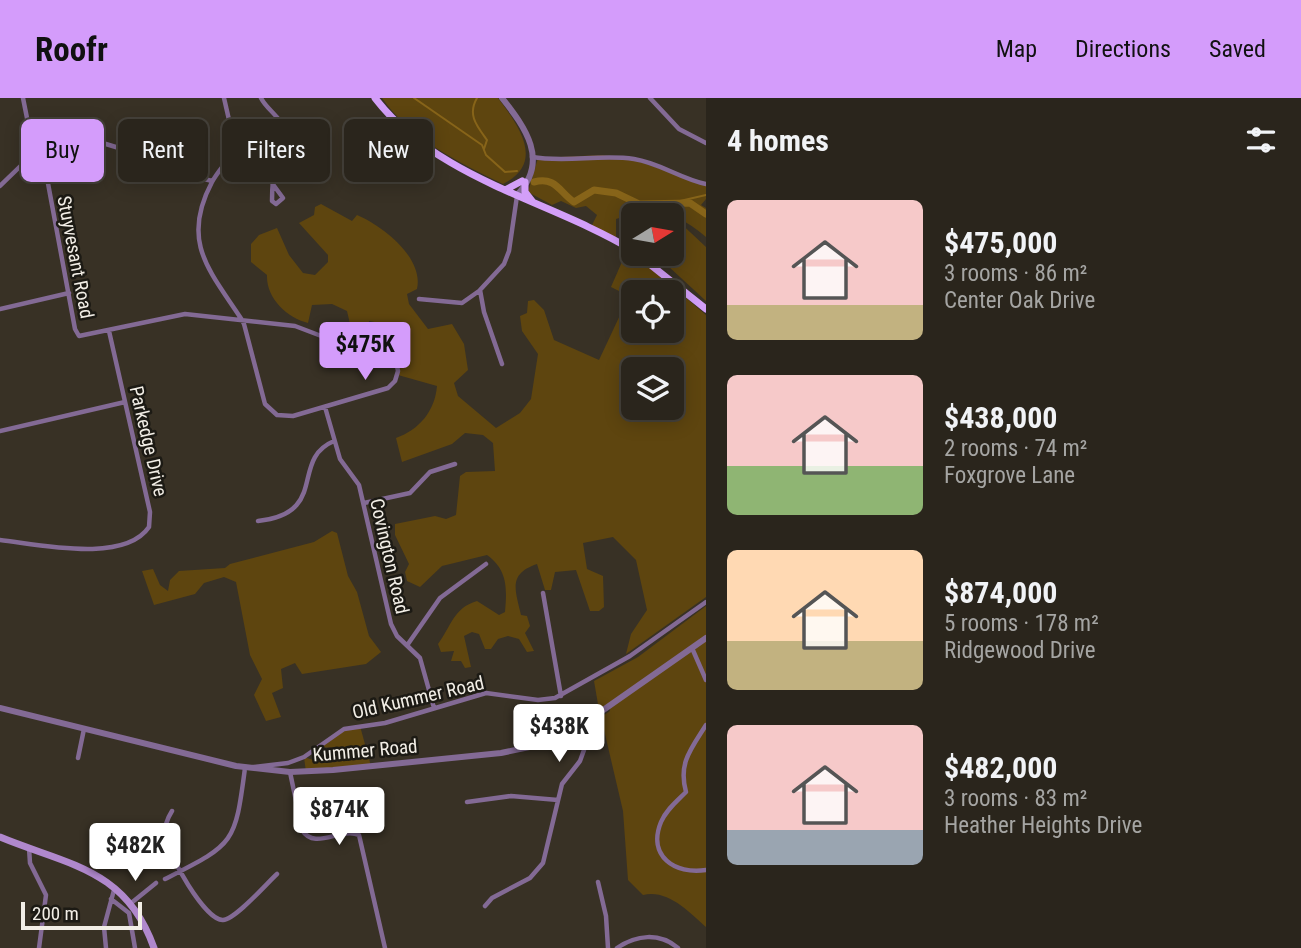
<!DOCTYPE html>
<html lang="en">
<head>
<meta charset="utf-8">
<style>
	:root { --surface:#2a251c; --page:#363129; --text:#f1f3f6; --muted:#a5a5a3; --line:#46423b; --accent:#d49cfb }
	body { margin:0; font-family:"Roboto Condensed",sans-serif; background:var(--page); color:var(--text); height:100vh; display:flex; flex-direction:column; font-size:26px; white-space:nowrap }
	* { box-sizing:border-box; margin:0 }
	p { font-size:23px; color:var(--muted) }
	.icon { flex:none; width:38px; height:38px; fill:none; stroke:currentColor; stroke-width:2; stroke-linecap:round; stroke-linejoin:round }
	.map { position:relative; flex:1; overflow:hidden }
	.drawer { display:flex; flex-direction:column; background:var(--surface); width:595px }
	.drawer>* { flex:none }
	.hud { position:absolute; left:21px; top:21px; width:579px; height:63px; display:flex; gap:14px }
	.needle { width:46px; rotate:79deg }
	.tools { position:absolute; left:621px; top:105px; display:grid; gap:14px }
	.tools a { display:grid; place-items:center; width:63px; height:63px; border-radius:10px; background:var(--surface); box-shadow:0 4px 18px #0003,0 0 0 2px var(--line); font-size:35px }
	.scale { position:absolute; left:21px; bottom:18px; width:121px; box-sizing:border-box; padding-left:7px; border:4px solid #f2eee6; border-top:0; font-size:19px; line-height:24px; white-space:nowrap; color:#f2eee6; -webkit-text-stroke:5px #1c1a14; paint-order:stroke }
	.price { position:absolute; translate:-50% -60px; padding:0 16px; border-radius:7px; background:#fff; color:#222; font-size:23px; line-height:46px; filter:drop-shadow(0 2px 4px #0008) }
	.price::after { content:''; position:absolute; left:50%; top:42px; width:21px; height:16px; margin-left:-10px; background:inherit; clip-path:polygon(0 0,100% 0,50% 100%) }
	.price.active { background:var(--accent); color:#111 }
	ul { padding:0; list-style:none }
	li { display:flex; align-items:center; gap:21px; height:175px; padding:0 21px }
	li span { display:grid; place-items:center; flex:none; width:196px; height:140px; border-radius:10px; color:#555 }
	li>.icon { margin-inline-start:auto }
	span .icon { width:84px; height:84px; fill:#fffc; stroke-width:1 }
	li b { font-size:30px }
	h2 { display:flex; justify-content:space-between; align-items:center; height:84px; padding:0 21px; font-size:30px }
	.tag { padding:0 24px; border-radius:10px; background:var(--surface); box-shadow:0 4px 18px #0003,0 0 0 2px var(--line); font-size:24px; line-height:63px }
	.tag.active { background:var(--accent); color:#111 }
	header { display:flex; align-items:center; gap:42px; box-sizing:border-box; height:98px; padding:0 35px; background:var(--accent); color:#111 }
	header strong { font-size:33px }
	nav { display:flex; gap:38px; margin-inline-start:auto; font-size:24px }
	main { display:flex; flex:1; min-height:0 }
	.map>svg:first-child { display:block }
</style>
</head>
<body>
<header>
<strong>Roofr</strong>
<nav><a>Map</a><a>Directions</a><a>Saved</a></nav>
</header>
<main>
<div class="map">
<svg width="706" height="850" viewBox="0 0 706 850">
	<rect width="100%" height="100%" fill="#383125"/>
	<path fill="#5e450f" fill-rule="evenodd" d="M382,0H498C517,26 547,64 503,86C460,65 410,41 382,0Z
		M602,57L631,61L706,86V101L701,107L706,110V139C675,113 655,109 616,121V143L591,129L597,117L586,108L576,110L561,103L552,107L528,94L538,60Z
		M321,106L352,123L357,117C383,128 424,160 417,191L407,196L409,206L428,231L452,226L464,246L468,272L454,285L458,298L496,330L520,315L531,301L538,256L522,233L520,218L527,215L528,203L534,202L544,212L554,242L599,262L629,198L611,189L628,150L706,217V499L626,556L631,536L647,512L636,462L613,439L583,445L587,471L603,478L604,509L599,513H590L576,472L555,474L551,492H545L537,466C508,476 515,491 521,517L527,518L530,528L525,535L534,553L527,554L519,541L508,538L498,541L491,551H485L479,536L472,534L464,538L471,569L465,570L461,563H451L454,553L441,554L438,546C451,529 453,510 477,503L499,517L505,514C507,491 508,472 487,457L442,468L420,489L407,483L405,474L409,466L395,437V426L435,418L446,421L456,417L460,378L466,374L495,373L493,345L483,337L465,335L452,346L402,364L396,340C419,332 435,313 437,288L398,277L392,258L406,246L393,237L380,236V225L369,223V229L350,226L347,213L332,206L312,207L308,225C287,220 266,200 267,177L251,164V146L259,137L277,130L289,157L303,175L315,177L328,164V157L299,125L314,117L315,109ZM634,194H672V233H634ZM634,271H672V310H634Z
		M675,120L706,149V203L655,156H672Z
		M332,433L337,435L348,478L357,494L369,538L381,554L366,566L302,576L295,565L281,571L283,590L272,595L281,619L266,623L254,597L262,581L250,557L236,484L224,479L204,485L195,496L154,507L142,473L153,471L160,487L168,493L170,482L179,473L225,470L230,466L314,444Z
		M706,508V829C689,814 668,791 643,797L628,782L623,713L601,619L610,613L609,607L599,612L594,583L638,559Z
		M360,628L371,668L306,674L304,659L322,665L344,660L339,650L318,649L340,632Z"/>
	<g fill="none" stroke-linecap="round" stroke-linejoin="round">
		<path stroke="#876419" stroke-width="2" d="M414,0L482,47L486,57L505,74L517,73
			M477,0C467,17 477,28 487,42L484,51
			M680,103L706,97"/>
		<path stroke="#876419" stroke-width="7" d="M534,84C556,78 560,95 574,104L594,92L616,95L639,106L690,105L706,116"/>
		<path stroke="#836a95" stroke-width="4.5" d="M23,0L34,55
			M261,0C267,12 281,19 284,31C287,42 279,53 276,64C273,77 272,89 272,103L276,106L283,100L272,85
			M650,0L679,31L706,45
			M42,53L75,231L79,238L185,216L295,228L337,244L389,256L396,263L398,273L395,283L388,290L293,318L277,317L265,306L244,226L242,222C210,173 180,144 212,84C219,71 230,62 235,48L224,0
			M532,59C566,65 600,56 634,61C660,65 681,81 706,86
			M0,88L34,55L96,43L119,50L157,81L201,80L212,83
			M419,201L462,205L479,193
			M0,211L69,195
			M502,266L484,214L480,192L504,166L509,153L517,98
			M325,309L340,361L359,387L391,526L397,538L420,560L434,610
			M0,333L125,304
			M364,405L410,395L430,374L455,366
			M258,423C330,415 289,362 334,343
			M0,442C37,446 124,466 149,429L150,414L109,233
			M543,495L561,598
			M408,546L440,500L486,466
			M692,550L706,582
			M706,627C691,651 678,665 686,694C677,703 666,712 661,724C647,758 675,777 706,772
			M78,660L84,631
			M290,674L302,732C315,753 340,729 359,737L385,850
			M467,704L511,698L558,702
			M172,713C167,721 164,729 165,739C168,756 205,823 223,822C236,821 267,785 277,776
			M29,750L30,765L46,797L39,850
			M165,781C234,746 235,747 245,670L288,665L304,659L344,631L385,625L486,595L538,602L555,600L630,558L706,504
			M598,784L606,818L608,850
			M111,801L129,815L135,850
			M130,806L156,785
			M485,808L492,800L530,780L543,765L562,686L580,663L584,652L579,629
			M106,850L104,829L114,792
			M617,850C636,837 659,834 678,850"/>
		<path stroke="#836a95" stroke-width="6" d="M502,0C525,29 550,63 517,97
			M0,610L236,668L290,674L333,672L501,655L539,647L579,629L706,540"/>
		<path stroke="#b088cd" stroke-width="7" d="M0,739C67,767 126,770 154,850"/>
		<path stroke="#d39ff8" stroke-width="7" d="M375,0C439,83 548,101 634,153
			M525,84V94L532,103
			M505,92L522,83
			M637,156L706,211"/>
	</g>
	<g text-anchor="middle" stroke-width="5" stroke-linejoin="round" paint-order="stroke">
		<g font-size="19" fill="#f2eee6" stroke="#1c1a14">
			<text transform="translate(76 159) rotate(79)" y="7">Stuyvesant Road</text>
			<text transform="translate(149 343) rotate(77)" y="7">Parkedge Drive</text>
			<text transform="translate(390 458) rotate(77)" y="7">Covington Road</text>
			<text transform="translate(418 599) rotate(-13)" y="7">Old Kummer Road</text>
			<text transform="translate(365 652) rotate(-5)" y="7">Kummer Road</text>
		</g>
	</g>
</svg>
<div class="tools">
<a><svg class="needle" viewBox="-14 -14 28 28"><path d="M0-13l5 13h-10z" fill="#e53935"/><path d="M0 13l5-13h-10z" fill="#a5a5a3"/></svg></a>
<a><svg class="icon" aria-label="locate" viewBox="0 0 24 24"><circle cx="12" cy="12" r="6"/><path d="M12 2v4M12 18v4M2 12h4M18 12h4"/></svg></a>
<a><svg class="icon" aria-label="layers" viewBox="0 0 24 24"><path d="M12 4l9 5-9 5-9-5zM3 14l9 5 9-5"/></svg></a>
</div>
<div class="scale">200 m</div>
<b class="price active" style="left:365px;top:284px">$475K</b>
<b class="price" style="left:559px;top:666px">$438K</b>
<b class="price" style="left:339px;top:749px">$874K</b>
<b class="price" style="left:135px;top:785px">$482K</b>
<div class="hud">
<a class="tag active">Buy</a>
<a class="tag">Rent</a>
<a class="tag">Filters</a>
<a class="tag">New</a>
</div>
</div>
<section class="drawer">
<h2>4 homes<svg class="icon" aria-label="filters" viewBox="0 0 24 24"><path d="M4 7h16M4 17h16"/><circle cx="9" cy="7" r="2"/><circle cx="15" cy="17" r="2"/></svg></h2>
<ul>
<li><span style="background:linear-gradient(#f6c9c9 75%,#c2b280 0)"><svg class="icon" aria-label="home" viewBox="0 0 24 24"><path d="M3 11l9-7 9 7M6 9v11h12V9"/></svg></span><div><b>$475,000</b><p>3 rooms · 86 m²</p><p>Center Oak Drive</p></div></li>
<li><span style="background:linear-gradient(#f6c9c9 65%,#8fb573 0)"><svg class="icon" aria-label="home" viewBox="0 0 24 24"><path d="M3 11l9-7 9 7M6 9v11h12V9"/></svg></span><div><b>$438,000</b><p>2 rooms · 74 m²</p><p>Foxgrove Lane</p></div></li>
<li><span style="background:linear-gradient(#ffd9b3 65%,#c2b280 0)"><svg class="icon" aria-label="home" viewBox="0 0 24 24"><path d="M3 11l9-7 9 7M6 9v11h12V9"/></svg></span><div><b>$874,000</b><p>5 rooms · 178 m²</p><p>Ridgewood Drive</p></div></li>
<li><span style="background:linear-gradient(#f6c9c9 75%,#9aa5b1 0)"><svg class="icon" aria-label="home" viewBox="0 0 24 24"><path d="M3 11l9-7 9 7M6 9v11h12V9"/></svg></span><div><b>$482,000</b><p>3 rooms · 83 m²</p><p>Heather Heights Drive</p></div></li>
</ul>
</section>
</main>
</body>
</html>
